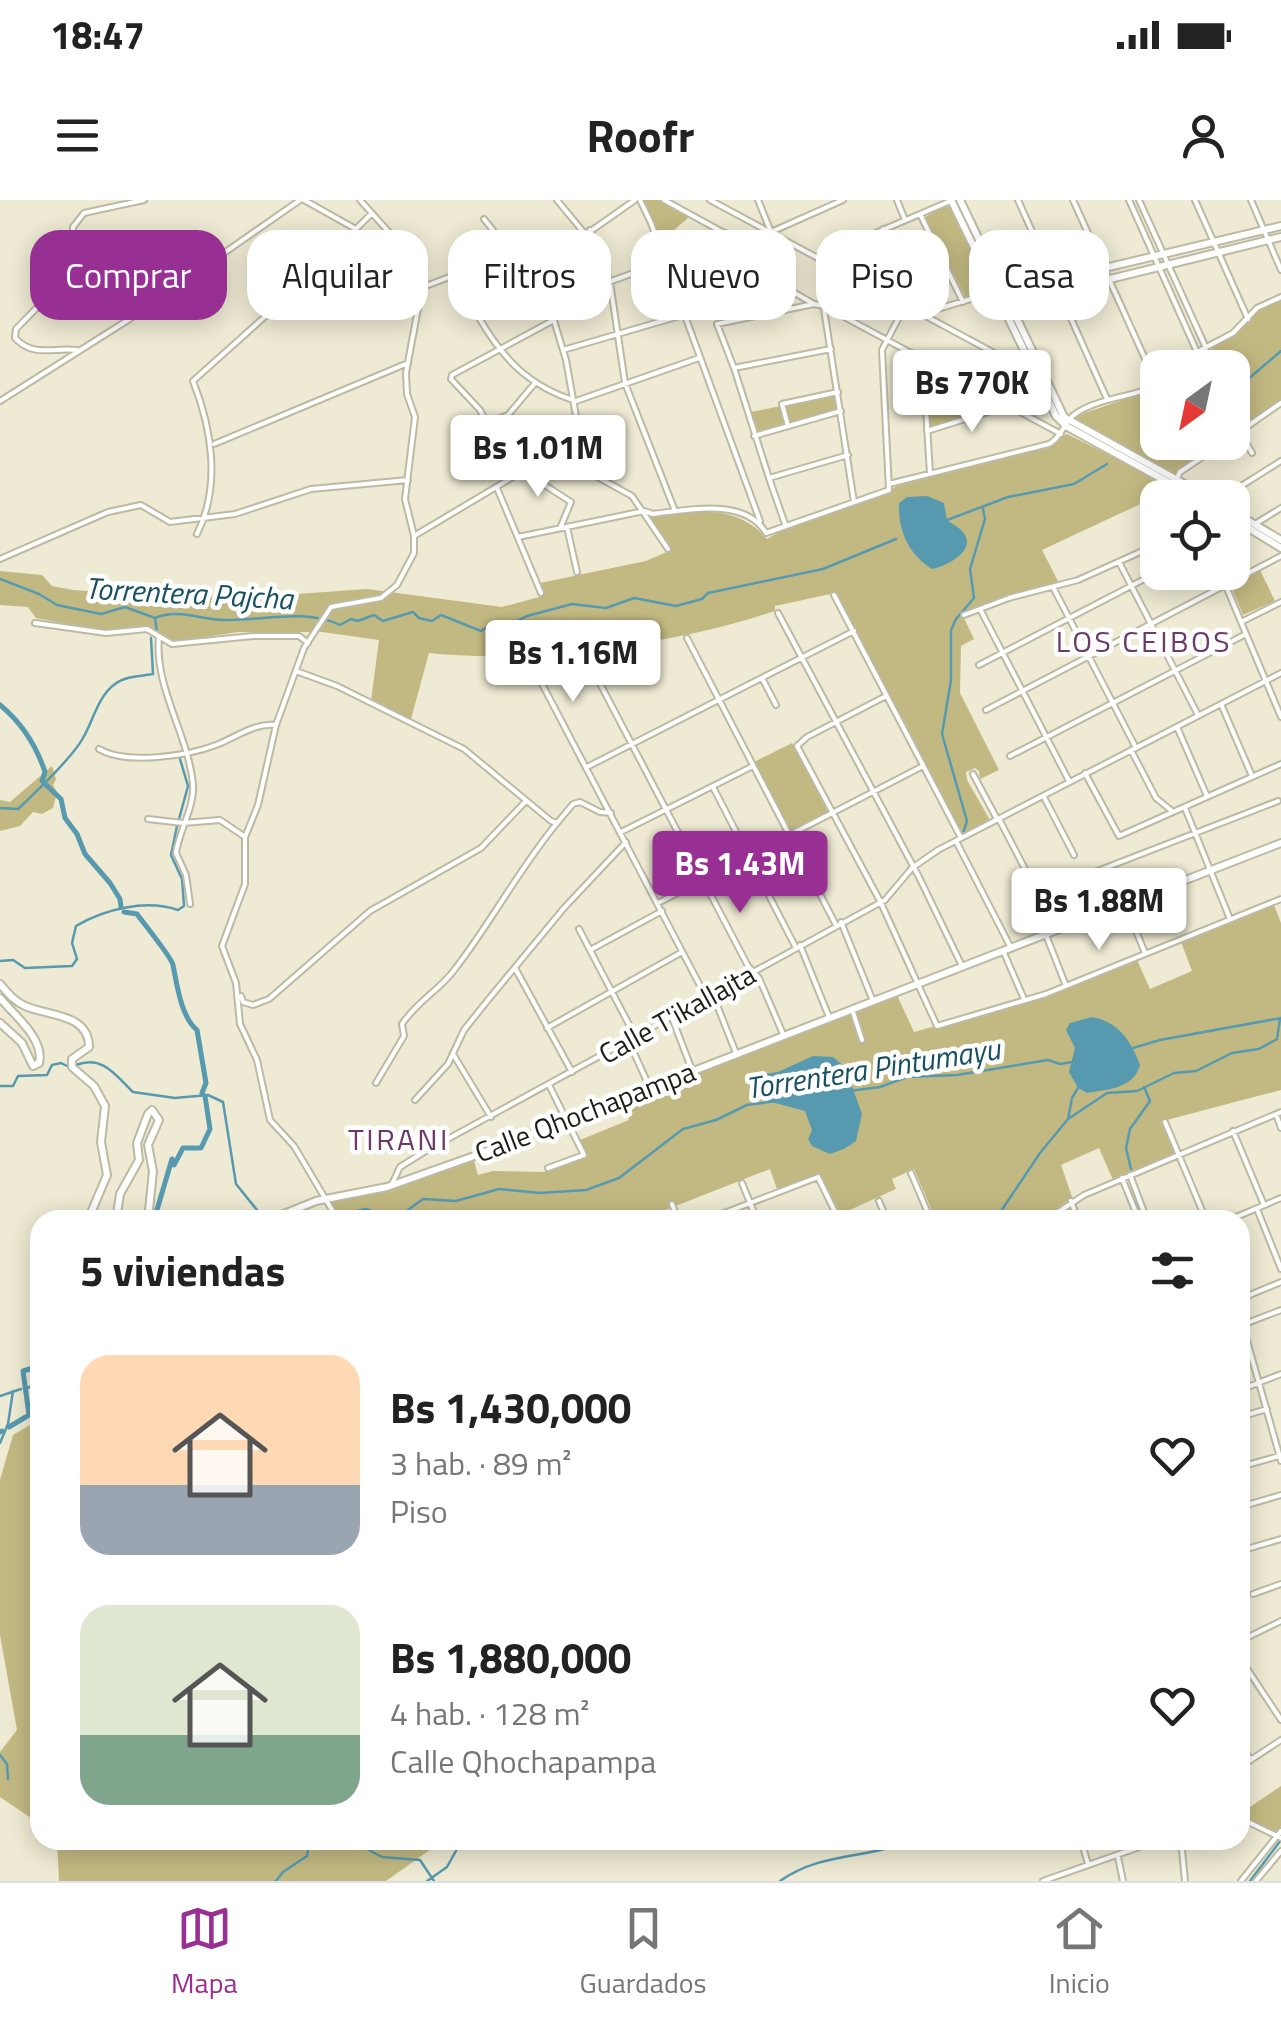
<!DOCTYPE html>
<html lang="es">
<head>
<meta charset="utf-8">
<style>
	:root { --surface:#fff; --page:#f6f6f6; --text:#222; --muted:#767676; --line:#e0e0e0; --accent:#983093 }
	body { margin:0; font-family:"Titillium Web",sans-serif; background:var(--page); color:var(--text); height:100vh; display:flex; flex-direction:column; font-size:38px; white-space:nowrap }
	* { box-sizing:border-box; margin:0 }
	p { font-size:32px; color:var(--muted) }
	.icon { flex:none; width:55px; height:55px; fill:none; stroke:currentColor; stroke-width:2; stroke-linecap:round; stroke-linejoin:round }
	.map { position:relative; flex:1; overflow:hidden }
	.sheet { position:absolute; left:30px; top:1010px; width:1220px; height:640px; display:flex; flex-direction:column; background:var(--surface); border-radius:30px; box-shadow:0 5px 25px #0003 }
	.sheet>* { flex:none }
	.top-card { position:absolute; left:30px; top:30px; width:1222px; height:90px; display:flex; gap:20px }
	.needle { width:65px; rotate:213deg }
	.controls { position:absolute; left:1140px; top:150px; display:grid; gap:20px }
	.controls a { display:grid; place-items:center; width:110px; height:110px; border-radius:20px; background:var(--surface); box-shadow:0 5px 25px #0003; font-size:50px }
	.price { position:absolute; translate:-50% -85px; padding:0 22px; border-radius:10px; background:#fff; color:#222; font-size:32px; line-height:65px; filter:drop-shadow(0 2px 5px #0008) }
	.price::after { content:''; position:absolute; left:50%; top:60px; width:30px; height:22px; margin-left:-15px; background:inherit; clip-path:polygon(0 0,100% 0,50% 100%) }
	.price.on { background:var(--accent); color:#fff }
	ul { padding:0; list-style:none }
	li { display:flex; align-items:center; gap:30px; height:250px; padding:0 50px }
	li span { display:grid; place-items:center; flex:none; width:280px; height:200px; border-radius:30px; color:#555 }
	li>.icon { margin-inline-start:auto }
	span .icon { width:120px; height:120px; fill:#fffc; stroke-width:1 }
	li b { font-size:42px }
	h2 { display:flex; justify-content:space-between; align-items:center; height:120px; padding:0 50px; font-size:42px }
	.pill { padding:0 35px; border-radius:30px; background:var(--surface); box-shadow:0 5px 25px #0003; font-size:35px; line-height:90px }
	.pill.on { background:var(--accent); color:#fff }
	.status { display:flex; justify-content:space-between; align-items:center; height:70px; padding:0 50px; background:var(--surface); direction:ltr }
	.status svg { height:28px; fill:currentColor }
	header { display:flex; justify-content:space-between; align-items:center; height:130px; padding:0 50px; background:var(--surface); font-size:45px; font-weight:700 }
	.menu { display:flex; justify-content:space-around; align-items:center; height:140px; border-top:2px solid var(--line); background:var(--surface); font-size:28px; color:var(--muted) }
	.menu a { display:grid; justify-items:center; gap:5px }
	.menu .on { color:var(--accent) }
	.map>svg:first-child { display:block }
</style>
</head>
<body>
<div class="status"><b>18:47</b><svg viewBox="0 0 49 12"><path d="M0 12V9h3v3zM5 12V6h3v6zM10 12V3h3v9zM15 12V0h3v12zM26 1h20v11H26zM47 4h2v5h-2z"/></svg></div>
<header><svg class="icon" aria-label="menu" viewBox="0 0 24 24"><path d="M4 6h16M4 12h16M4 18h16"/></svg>Roofr<svg class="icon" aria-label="person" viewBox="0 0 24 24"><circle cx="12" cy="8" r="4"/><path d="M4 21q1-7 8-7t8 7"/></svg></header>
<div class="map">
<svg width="1281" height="1681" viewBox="0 0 1281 1681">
	<rect width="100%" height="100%" fill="#eeead3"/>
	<path fill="#c2b982" d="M643,0H659L689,17L673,31L687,48L666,59Z
		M947,5L950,7L988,87L987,90L966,98L925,17Z
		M1281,99V200L1233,235L1232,168H1182L1230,137L1257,112Z
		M925,166L998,206L929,227Z
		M1157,188L1158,242L1221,243L1174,274L1077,221L1076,216Z
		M836,195L839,210L757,233L751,212Z
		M1067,234L1169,285L1182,297L1158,298L1157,307L1151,299L1042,350L1059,383L1003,398L962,414L974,439L961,446L960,493L999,570L980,579L979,571L975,568L966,572L967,580L990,620L965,634L962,632L835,393L775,406V411C672,445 537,464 429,453L411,519L371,501L379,440L322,432H238L173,442L149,426L107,431L36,418L28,407L0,405V371L42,375L52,386L73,390L176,397L269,396L367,389L502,407L543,396L540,383L646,361L671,350L649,315C692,312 736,302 767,339L791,325L883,295L897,286L1046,247Z
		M1260,370L1275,401L1243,415L1231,386Z
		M792,543L828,612L791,632L754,562Z
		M52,566L56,579L53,585L57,592L53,608L42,614L33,612L20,626L0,631V600L10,602Z
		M1274,705L1281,723V890L1163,921L1175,953L1113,980L1099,948L1061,965L1072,997L1042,1020H936L914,969L892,979L896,989L841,1014L819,973L777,989L770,969L640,1020H341L330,999L389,989L474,961L478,975L493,971L544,972L588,956L580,940L629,920L623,902L897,795L914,832L932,827L939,829L1013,804L1047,797L1137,760L1150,789L1192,771L1181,742Z
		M40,1219V1624L0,1597V1552L17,1530L0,1435V1280L13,1235Z
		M1281,1586V1626L1277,1633L1244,1619L1241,1613Z
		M57,1640H444L386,1681H59Z"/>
	<path fill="#579ab0" d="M927,296L944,303L947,320C952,324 957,326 961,330C981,349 946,367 932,369C908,354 898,330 899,303L907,297Z
		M1092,817C1119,822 1131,841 1140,865C1133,889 1109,889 1087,893L1078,888L1069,872L1075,848L1066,830L1070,823Z
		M813,856L833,857L845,867L862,914L856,941L844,949L830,954L812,946L808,939L812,930L805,911L753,897L749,887L757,875L778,872Z"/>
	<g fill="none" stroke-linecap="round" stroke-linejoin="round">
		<path stroke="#579ab0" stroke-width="2.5" d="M1232,193L1281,151
			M1151,241L1158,238
			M947,320L1008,297L1074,284L1107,264
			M0,379L39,394L57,405L101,414L125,407L155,418C178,408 201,420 224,420C262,421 305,408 340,425L351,419L358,421L374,415L383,421L413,412L419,418L432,421L441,415L481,431L494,424L508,426L527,416L572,404L606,408L634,398L676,406L702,399L708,393L823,369L896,339
			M155,418L157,432
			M0,608L18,609C35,593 72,558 83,538C93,521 98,496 115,484C125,476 141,476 153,474L151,438
			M179,619L188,586L180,559
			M963,633L967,621L942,534L951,480V430L956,419L974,398L970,369L985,319L983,309
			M0,761L13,760L25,768L72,766L77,759L72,743L76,726C105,709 146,699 178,710L184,706L182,679L171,655L177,626
			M1133,848L1160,840L1281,818
			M76,865C103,854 117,877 133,892L175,898L208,895L223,902L236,984L265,1020
			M0,886H13L18,876L47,875L52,865L61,863L69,867
			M849,891L880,887L907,877L957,875L1048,860L1060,864L1072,862
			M1068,919L1107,893L1137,891L1174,873L1196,871L1232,853L1259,849L1277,839L1280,819
			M1131,969L1126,948L1130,929L1150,901L1144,887
			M316,1020L366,1009L386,1016L401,1015L423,999L456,1001L499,989L540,993L586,990L619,978L683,929L716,920L747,905L776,901
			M995,1020L1040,953L1068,919L1072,898L1078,888
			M27,1188L40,1183
			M0,1196L21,1189
			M0,1243L8,1224L13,1191
			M0,1555L7,1564L8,1579
			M350,1640L382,1657L420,1660L434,1681
			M276,1681L283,1672L307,1656L309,1643L315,1640
			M427,1681L447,1667L462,1640
			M780,1681C823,1651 865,1660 911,1640
			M1250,1681L1281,1640"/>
		<path stroke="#579ab0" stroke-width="5" d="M0,505C22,523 36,545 45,572L42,581
			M44,583L61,599L65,618L77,634L85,654L110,683L120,699L121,707
			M124,712L137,714C144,724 172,758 173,765C177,785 181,817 197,830L206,883L202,893
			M154,1020L172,959L174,965L183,948H201L210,929L205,896
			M9,1227L29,1215L23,1171L40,1166
			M0,1232L2,1231"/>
		<g stroke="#bdbaa3" stroke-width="8">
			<path id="street" d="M304,0L354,28
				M557,0L585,34
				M640,0L651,23L760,321
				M664,0L757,51L760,59L678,95
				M710,0L1026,170L1031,168
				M758,0L771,32
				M897,0L905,20
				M1018,0L1107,199
				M1073,0L1157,185
				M1129,0L1197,152
				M1139,0L1206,148
				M1195,0L1248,119
				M1251,0L1281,70
				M920,14L963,102
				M484,19L529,75
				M883,29L916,99L912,106
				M590,30L610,82L625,183L675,311
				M771,32L843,0
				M819,57L953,0
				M452,76C464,86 470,103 478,116C502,158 528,186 576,201L699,158
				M423,87L452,76L502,41
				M548,104L664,62L725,33
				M824,109L854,302
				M475,112L635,0
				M928,116L931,111L994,92
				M727,120L793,92L814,104
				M77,150C53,147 34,158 15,138L16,129L57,87L62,62L73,46V27L84,13L144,0
				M563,150L683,115
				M923,160L930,274
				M734,168L831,149
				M1179,168L1197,152L1233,133L1257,108L1281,97
				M535,183L508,215L487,224L480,210L451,179L452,175L554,120
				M0,201L128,120L300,0
				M788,226L782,204L838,192
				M927,231L1007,206
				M1240,232L1252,253
				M754,236L841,211
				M1232,237L1281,203
				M214,244L408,163
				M545,248L632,296L668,349
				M848,255L769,278L734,168L717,124L814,104L824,106L1061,234
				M523,271L571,302L561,326
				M769,278L785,324
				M1176,280L1180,272L1225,242
				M889,284L1049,244C1062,237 1064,222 1075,214C1100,197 1131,198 1158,185
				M497,288L541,393
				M1222,298L1281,261
				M1255,324L1281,308
				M567,327L577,372
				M197,334C221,286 212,229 193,181L298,87L372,13
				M414,336L523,271L576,216L566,160L538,68
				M518,337L644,311L653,314C687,310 745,297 766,333L889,290L882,150L906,104
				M0,359L108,312L141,305L170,322L235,314L311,289L408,280
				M1119,362L1198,515
				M1220,372L1281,517
				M1053,387L1136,548
				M834,395L961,638
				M980,409L1069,581
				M778,413L919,677L962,766
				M964,415L1009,398L1078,380L1158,344
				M1241,422L1281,402
				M35,423L106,433L147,429L172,444L253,436H299L308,443
				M159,437C154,487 188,534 193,584C195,606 179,631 176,653L186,675L190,704
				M687,438L836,725
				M584,453L748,766L759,778L783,834
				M529,459L706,797
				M979,465L1158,372
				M296,471L337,486L464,549L551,621L557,623L573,604L580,602L600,612L611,613
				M762,478L776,505
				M886,496L807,537L797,546L880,701L937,826L1046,794L1281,699
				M1221,504L1252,576
				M986,510L1281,356
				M1177,527L1207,596
				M99,549C127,565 187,556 216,545C235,538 255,522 276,525
				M1131,550L1156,598L1172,611
				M1010,556L1246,434
				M587,567L854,431
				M1085,573L1119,636L1281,564
				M973,574L997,619
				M713,587L796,748
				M1044,597L1074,655
				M1185,608L1230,719
				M148,619L183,623L220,620L245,637
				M999,619L1038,694L1052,732
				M621,632L753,566
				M956,641L1011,748
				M1038,694L1278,601
				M658,703L923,566
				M1125,704L1145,753
				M841,722L873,801
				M579,729L635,836
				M1046,735L1066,786
				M800,745L829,817
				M592,749L662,711
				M1004,753L1024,799
				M515,768L572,872
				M713,795L736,853
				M241,796L243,802L253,805L269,799L370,711L481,648L526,601
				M852,809L862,840
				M672,818L692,870
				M547,828L682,752
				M629,842L649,886
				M453,854L491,917
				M376,883L404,836L402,824C418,800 440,790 455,769C492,721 519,669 557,623
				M415,900L448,864L464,830L488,800L564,708L626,642
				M1276,914L1281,928
				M1165,922L1206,1020
				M1233,931L1264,1005
				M548,968L584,955L549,885
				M911,973L931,1020
				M1130,975L1147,1020
				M1122,978L1139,1020
				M742,983L757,1020
				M392,984L400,967L424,952L885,700L912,668L938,650L1281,473
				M879,1001L887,1020
				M1071,1001L1078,1020
				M672,1004L678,1020
				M1257,1009L1281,1069
				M338,1020L294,946L270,920L257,860L240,824L236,783L222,746L245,684V637L258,605L276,525L304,448L331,407L381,398L397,385L414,353V336L405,299L415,217L407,194L406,173L423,82L415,61L360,0
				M706,1020L818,977L839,1020
				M825,1020L837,1016
				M1046,1020L1084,995L1281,912
				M1229,1020L1281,998
				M1240,1099L1281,1082
				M1240,1116L1281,1261
				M1242,1125L1281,1110
				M1240,1190L1281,1174
				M1240,1217L1267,1209
				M1240,1267L1279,1256
				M1240,1307L1281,1295
				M1240,1351L1281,1339
				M1253,1394L1281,1384
				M1240,1441L1281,1421
				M1240,1458L1281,1520
				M1240,1544L1251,1560
				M1240,1567L1281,1540
				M1240,1618L1281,1638
				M1081,1640L1088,1664
				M1181,1640L1185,1681
				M1118,1657L1123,1681
				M1043,1681L1159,1640
				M1241,1681L1281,1631
				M1256,1681L1281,1651"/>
		</g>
		<g stroke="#bdbaa3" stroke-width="10">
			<path id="secondary" d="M951,0L1056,216L1066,226L1197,298
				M960,0L1064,217L1210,298
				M1000,93L1281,26
				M1008,104L1281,37
				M1232,311L1281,340
				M1232,318L1281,348
				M0,784C8,793 14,801 25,806C47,816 89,813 89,847L72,859V867L94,886L105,906L101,942L107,975L88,1020
				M0,798C14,815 45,839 39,863L33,866L22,843L0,823
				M116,1020L120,994L139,960L137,943L148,914L152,910L159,920L148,945L153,971L148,1020
				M269,1020L316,1001L387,987L477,955L1281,643"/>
		</g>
		<use href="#street" stroke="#fff" stroke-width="4"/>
		<use href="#secondary" stroke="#fff" stroke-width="6"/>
	</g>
	<g text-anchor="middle" stroke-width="9" stroke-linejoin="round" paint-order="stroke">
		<g font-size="28" fill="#1e1d15" stroke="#fff">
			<text transform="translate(677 814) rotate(-29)" y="10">Calle T'ikallajta</text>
			<text transform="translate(585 912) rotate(-21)" y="10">Calle Qhochapampa</text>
		</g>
		<g font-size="30" font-style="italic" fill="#175061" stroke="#fff">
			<text transform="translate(189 394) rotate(3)" y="10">Torrentera Pajcha</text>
			<text transform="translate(873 869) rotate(-9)" y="10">Torrentera Pintumayu</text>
		</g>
		<g font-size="30" letter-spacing="2.5" fill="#6d3969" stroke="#fff">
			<text x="1144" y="452">LOS CEIBOS</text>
			<text x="399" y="950">TIRANI</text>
		</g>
	</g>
</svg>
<div class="controls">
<a><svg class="needle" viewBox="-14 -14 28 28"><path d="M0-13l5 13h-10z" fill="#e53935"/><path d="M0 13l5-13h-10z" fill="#767676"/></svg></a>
<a><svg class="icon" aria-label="locate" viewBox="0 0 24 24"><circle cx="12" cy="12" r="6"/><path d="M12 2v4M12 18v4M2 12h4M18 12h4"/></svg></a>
</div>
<b class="price" style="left:972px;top:235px">Bs 770K</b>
<b class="price" style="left:538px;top:300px">Bs 1.01M</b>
<b class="price" style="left:573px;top:505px">Bs 1.16M</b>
<b class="price on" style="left:740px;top:716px">Bs 1.43M</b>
<b class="price" style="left:1099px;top:753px">Bs 1.88M</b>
<div class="top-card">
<a class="pill on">Comprar</a>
<a class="pill">Alquilar</a>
<a class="pill">Filtros</a>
<a class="pill">Nuevo</a>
<a class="pill">Piso</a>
<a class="pill">Casa</a>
</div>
<section class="sheet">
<h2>5 viviendas<svg class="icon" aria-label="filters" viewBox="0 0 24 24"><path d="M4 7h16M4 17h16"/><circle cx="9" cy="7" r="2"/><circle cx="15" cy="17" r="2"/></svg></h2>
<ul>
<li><span style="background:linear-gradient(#ffd9b3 65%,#9aa5b1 0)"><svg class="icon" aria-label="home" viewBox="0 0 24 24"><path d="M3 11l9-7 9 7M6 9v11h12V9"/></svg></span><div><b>Bs 1,430,000</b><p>3 hab. · 89 m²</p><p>Piso</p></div><svg class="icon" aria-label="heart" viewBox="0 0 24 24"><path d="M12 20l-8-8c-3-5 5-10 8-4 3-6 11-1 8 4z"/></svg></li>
<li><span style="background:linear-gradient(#dfe7d0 65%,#7fa58c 0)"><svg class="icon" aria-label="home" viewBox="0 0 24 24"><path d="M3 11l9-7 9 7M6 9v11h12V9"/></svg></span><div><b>Bs 1,880,000</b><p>4 hab. · 128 m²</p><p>Calle Qhochapampa</p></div><svg class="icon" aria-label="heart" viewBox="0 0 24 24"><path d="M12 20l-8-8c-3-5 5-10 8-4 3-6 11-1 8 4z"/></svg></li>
</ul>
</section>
</div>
<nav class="menu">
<a class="on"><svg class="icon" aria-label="map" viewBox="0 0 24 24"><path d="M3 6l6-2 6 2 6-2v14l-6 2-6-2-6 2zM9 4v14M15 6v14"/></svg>Mapa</a>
<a><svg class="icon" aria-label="saved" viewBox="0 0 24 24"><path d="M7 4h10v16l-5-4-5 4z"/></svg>Guardados</a>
<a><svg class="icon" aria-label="home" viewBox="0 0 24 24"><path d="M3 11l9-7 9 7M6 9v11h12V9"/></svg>Inicio</a>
</nav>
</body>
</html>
